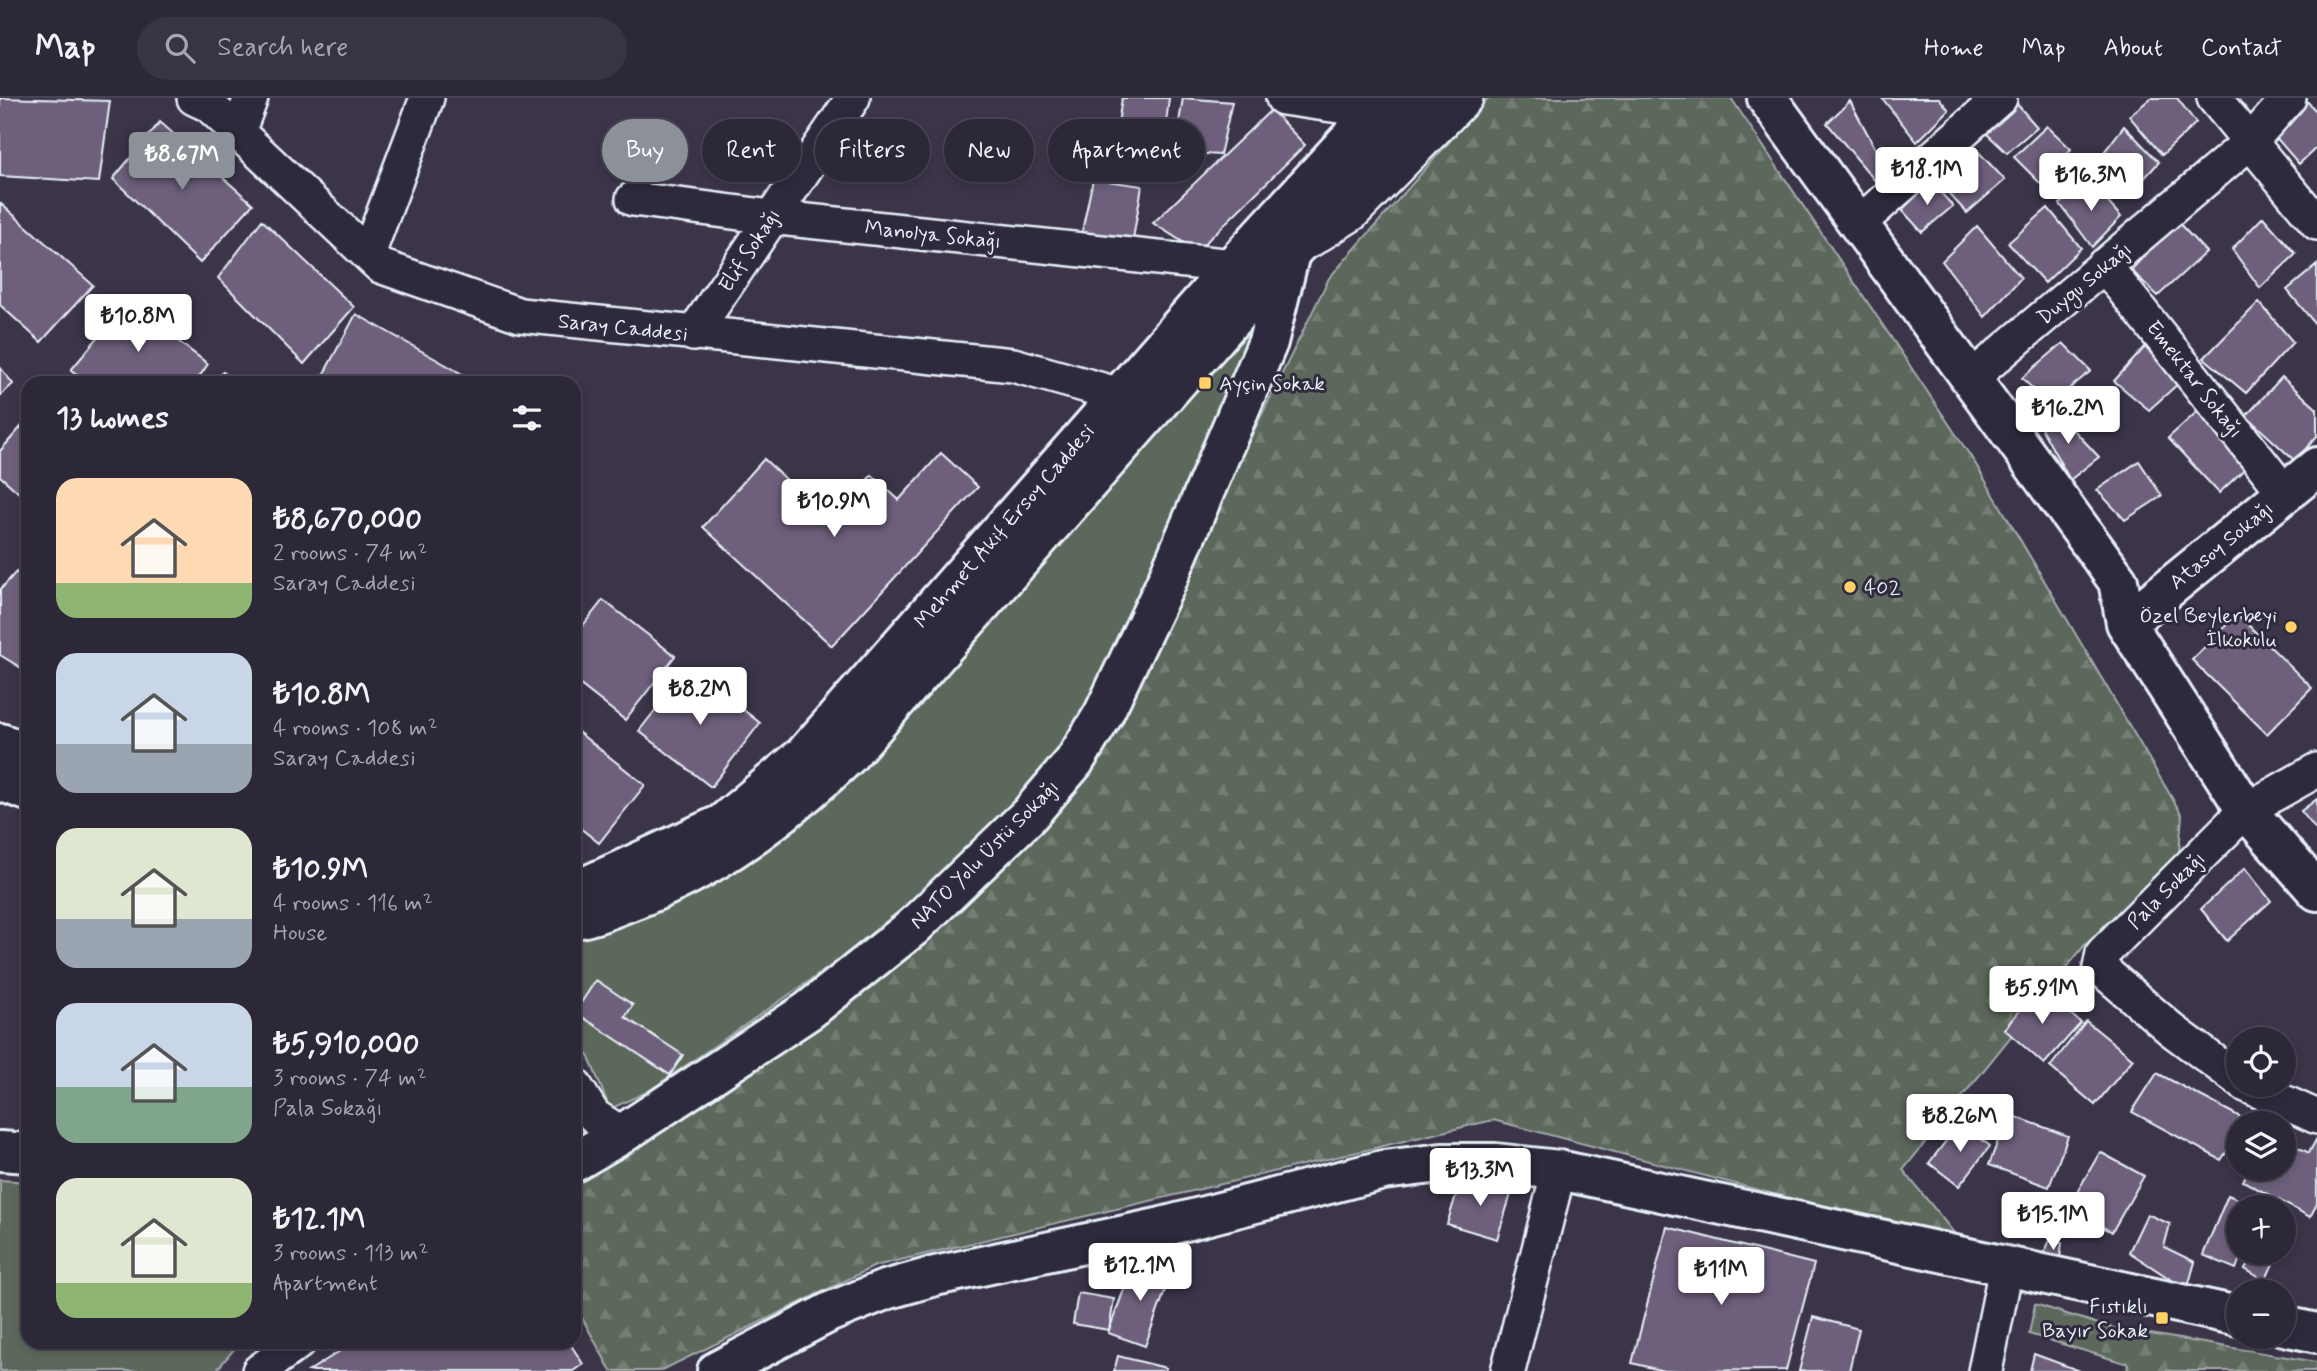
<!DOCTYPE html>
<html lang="en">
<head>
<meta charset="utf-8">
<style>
	:root { --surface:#2d2838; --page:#393443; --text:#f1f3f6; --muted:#a7a6ae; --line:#484453; --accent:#8c9099 }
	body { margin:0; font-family:Mynerve,sans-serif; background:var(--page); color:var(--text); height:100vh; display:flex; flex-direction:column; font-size:26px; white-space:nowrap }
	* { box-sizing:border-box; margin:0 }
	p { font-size:23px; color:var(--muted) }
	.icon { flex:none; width:38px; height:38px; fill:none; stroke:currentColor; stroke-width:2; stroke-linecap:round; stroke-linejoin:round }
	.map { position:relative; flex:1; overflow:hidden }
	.sheet { position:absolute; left:21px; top:278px; width:560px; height:973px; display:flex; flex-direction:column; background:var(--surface); border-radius:21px; box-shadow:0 4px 10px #0003,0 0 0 2px var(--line) }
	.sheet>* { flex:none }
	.top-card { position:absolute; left:602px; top:21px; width:665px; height:63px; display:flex; gap:14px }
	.controls { position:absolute; left:2226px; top:929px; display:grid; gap:14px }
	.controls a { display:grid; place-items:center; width:70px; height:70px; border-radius:50%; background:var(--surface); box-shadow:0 4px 10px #0003,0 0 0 2px var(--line); font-size:35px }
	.price { position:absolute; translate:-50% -60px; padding:0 16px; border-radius:7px; background:#fff; color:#222; font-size:23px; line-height:46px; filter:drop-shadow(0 2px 4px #0008) }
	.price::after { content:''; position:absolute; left:50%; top:42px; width:21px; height:16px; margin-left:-10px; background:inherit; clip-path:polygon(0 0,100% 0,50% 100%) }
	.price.active { background:var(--accent); color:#fff }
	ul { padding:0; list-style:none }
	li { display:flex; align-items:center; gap:21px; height:175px; padding:0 35px }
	li span { display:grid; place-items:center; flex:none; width:196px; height:140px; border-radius:21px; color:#555 }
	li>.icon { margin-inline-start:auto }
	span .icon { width:84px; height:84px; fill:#fffc; stroke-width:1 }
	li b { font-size:30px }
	h2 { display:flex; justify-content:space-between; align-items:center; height:84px; padding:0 35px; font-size:30px }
	.chip { padding:0 24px; border-radius:32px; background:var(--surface); box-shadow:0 4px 10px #0003,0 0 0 2px var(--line); font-size:24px; line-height:63px }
	.chip.active { background:var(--accent); color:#fff }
	header { display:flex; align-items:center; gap:42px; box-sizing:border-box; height:98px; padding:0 35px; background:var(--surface); border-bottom:2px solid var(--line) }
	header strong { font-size:33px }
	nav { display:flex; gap:38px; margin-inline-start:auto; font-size:24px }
	.search { width:490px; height:63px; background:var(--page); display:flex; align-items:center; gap:18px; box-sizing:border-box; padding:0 24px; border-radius:38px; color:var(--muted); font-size:26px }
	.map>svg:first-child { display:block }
</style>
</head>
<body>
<header>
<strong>Map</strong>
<div class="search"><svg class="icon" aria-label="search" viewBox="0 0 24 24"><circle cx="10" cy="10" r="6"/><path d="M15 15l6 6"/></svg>Search here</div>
<nav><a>Home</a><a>Map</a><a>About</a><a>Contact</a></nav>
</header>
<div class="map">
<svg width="2317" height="1273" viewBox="0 0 2317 1273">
	<defs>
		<pattern id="forest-firs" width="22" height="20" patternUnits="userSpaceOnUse" patternTransform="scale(1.75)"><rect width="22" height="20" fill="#5d675c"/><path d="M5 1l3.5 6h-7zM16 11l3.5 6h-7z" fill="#747d74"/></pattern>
	</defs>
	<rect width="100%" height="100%" fill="#3c354a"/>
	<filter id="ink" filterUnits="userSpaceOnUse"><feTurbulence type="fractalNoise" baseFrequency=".0143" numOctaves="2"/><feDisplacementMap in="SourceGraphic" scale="14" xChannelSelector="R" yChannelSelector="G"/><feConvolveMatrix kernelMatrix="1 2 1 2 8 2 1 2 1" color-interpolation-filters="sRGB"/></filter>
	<g filter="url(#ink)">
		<path fill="url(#forest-firs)" stroke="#a2acaa" stroke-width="2" d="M1488,0H1731L1975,365L2182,717L2178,768L2084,848L1903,1072L1963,1146L1493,1022L875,1168L660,1273H611L574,1205V1079L870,891L1088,671L1329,180Z
			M2035,1206L2108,1229L2317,1264V1273H2127L2128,1266L2029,1236Z"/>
		<path fill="#5d675c" stroke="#a2acaa" stroke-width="2" d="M1252,225L1260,228L1165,453L1070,638L997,725L872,840L647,994L610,1011L574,923V833L585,830Z
			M0,1082L28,1084V1244H240L216,1273H0Z"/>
		<path fill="#6e617d" stroke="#e8f1f8" stroke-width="2" d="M0,0L110,3L99,84L0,78Z
			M1122,0H1169L1164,43L1116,38Z
			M1183,0L1232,4L1220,57L1174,54Z
			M1882,0H1939L1949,12L1917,44Z
			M2151,0H2177L2196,25L2162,57L2129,18Z
			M2304,0L2317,14V49L2299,66L2273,36Z
			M1850,3L1889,76L1876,84L1827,25Z
			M2016,5L2037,29L2007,55L1985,34Z
			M1271,12L1305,47L1197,153L1153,125Z
			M160,24L253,106L200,165L113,81Z
			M2047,28L2071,51L2041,86L2014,59Z
			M2124,28L2159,64L2131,95L2098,62Z
			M1971,46L2005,82L1967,115L1933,79Z
			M1093,81L1142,88L1132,147L1081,138Z
			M1930,83L1953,108L1922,134L1902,112Z
			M2089,83L2121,119L2092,149L2060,106Z
			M0,105L93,187L41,244L0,207Z
			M2048,110L2081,150L2045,185L2008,145Z
			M2263,119L2296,156L2260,190L2232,151Z
			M262,122L354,209L304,266L218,180Z
			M2177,123L2206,154L2158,198L2131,172Z
			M1977,128L2021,180L1985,219L1942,163Z
			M2317,167V226L2316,227L2287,192Z
			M127,204L208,266L195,285H90L71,272Z
			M2259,204L2293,244L2246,295L2204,260Z
			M356,216L471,281L468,285H330L321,281Z
			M2063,245L2091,273L2049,307L2022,280Z
			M2145,249L2179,285L2149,312L2114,283Z
			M0,269L13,286L0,298Z
			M223,274L238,285H215Z
			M2282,279L2317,311V338L2295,363L2246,318Z
			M2199,312L2249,367L2219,395L2168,340Z
			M2057,314L2099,359L2070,382L2041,330Z
			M28,321V403L0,378V353Z
			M941,355L978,389L832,548L703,429L764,361L830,422L872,377L899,402Z
			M2139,363L2162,398L2125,422L2097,392Z
			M16,474L28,483V574L0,557V492Z
			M603,502L675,558L625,622L574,582V539Z
			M2237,516L2312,590L2267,636L2192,562Z
			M689,569L760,625L711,689L639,633Z
			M578,634L645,687L599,745L574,725V639Z
			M2317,701V733L2301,713Z
			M2245,770L2271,803L2227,843L2201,811Z
			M596,882L633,907L625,919L683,957L670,977L575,914Z
			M2040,889L2081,925L2044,966L2004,931Z
			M2086,923L2133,961L2095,1007L2050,969Z
			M2157,975L2248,1023L2238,1026V1037L2221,1062L2132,1014Z
			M2008,1016L2068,1038L2049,1089L1989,1067Z
			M1960,1025L1990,1048L1959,1088L1929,1065Z
			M2317,1040V1106L2310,1119L2243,1083L2249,1071H2284V1042L2309,1055Z
			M2100,1054L2144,1078L2112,1134L2068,1110Z
			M1462,1078L1512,1093L1497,1141L1447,1126Z
			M2228,1097L2259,1110H2238V1155H2242L2236,1171L2203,1157Z
			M2147,1116L2170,1126L2164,1149L2195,1164L2187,1192L2129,1154Z
			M1667,1129L1814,1166L1786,1272L1664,1273L1632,1265Z
			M2050,1142L2062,1145L2059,1167L2042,1160Z
			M2253,1155H2278L2265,1183L2245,1171Z
			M1138,1162L1172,1174L1145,1248L1108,1235L1129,1178L1132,1179Z
			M1078,1195L1114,1201L1109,1232L1073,1226Z
			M1813,1219L1859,1231L1849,1273H1799Z
			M354,1244H569L583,1266L573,1273H309Z
			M2034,1256L2080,1273H2030Z
			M1118,1258L1166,1270L1165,1273H1114Z"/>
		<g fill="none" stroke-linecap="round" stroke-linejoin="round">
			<g stroke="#e8f1f8" stroke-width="38">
				<path id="minor" d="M194,0L209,7L380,168L520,217L1013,267L1120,297
					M1283,0L1374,13
					M2214,0L2317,125
					M238,34L251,0
					M633,101L770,119L1233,168
					M1857,127L2000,0
					M1309,143L1352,116L1466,0
					M368,156L427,0
					M2104,167L2285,395
					M693,236L853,0
					M1969,282L2250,44L2289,0
					M2238,981L2172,932L2100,870L2103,855L2246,712L2317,672
					M574,986L594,1018L622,1036
					M2246,987L2317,1019
					M259,1273L299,1244
					M1508,1273L1559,1072
					M1985,1273L2006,1170"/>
			</g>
			<g stroke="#e8f1f8" stroke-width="44">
				<path id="tertiary" d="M1767,0L2118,483L2126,525L2246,712L2317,793
					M2126,525L2317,369
					M0,1053L28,1055
					M574,1064L622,1036L808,913L912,830L1029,717L1074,664L1103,617L1165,487L1268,244L1290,155
					M2284,1228L2317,1235
					M717,1273L830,1214L885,1192L935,1178L1162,1129L1383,1072L1442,1065H1495L1559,1072L2238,1218"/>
			</g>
			<g stroke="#e8f1f8" stroke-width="44">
				<path id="secondary" d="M0,645L28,655
					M0,683L28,693
					M574,790H582L722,726L804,657L1233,168L1387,0
					M574,821C594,818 612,810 630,803C716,772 782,719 848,658L1290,155L1430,0"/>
			</g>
			<use href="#minor" stroke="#2f2a3d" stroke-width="33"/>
			<use href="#tertiary" stroke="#2f2a3d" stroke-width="38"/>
			<use href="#secondary" stroke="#2f2a3d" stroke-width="38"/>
		</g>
	</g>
	<g fill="#ffd166" stroke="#2f2a3d" stroke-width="2.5">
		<rect x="1198" y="278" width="14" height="14" rx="3.5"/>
		<circle cx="1850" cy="489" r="7"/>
		<circle cx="2291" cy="529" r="7"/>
		<rect x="2155" y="1213" width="14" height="14" rx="3.5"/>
	</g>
	<g text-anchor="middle" stroke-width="6" stroke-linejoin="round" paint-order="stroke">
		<g font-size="21" fill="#e8f1f8" stroke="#2f2a3d">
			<text transform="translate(933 136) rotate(6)" y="7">Manolya Sokağı</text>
			<text transform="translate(749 152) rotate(-57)" y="7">Elif Sokağı</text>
			<text transform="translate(2084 185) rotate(-40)" y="7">Duygu Sokağı</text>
			<text transform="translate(623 229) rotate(6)" y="7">Saray Caddesi</text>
			<text transform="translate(2195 281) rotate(52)" y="7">Emektar Sokağı</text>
			<text transform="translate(1004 428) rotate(-49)" y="7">Mehmet Akif Ersoy Caddesi</text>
			<text transform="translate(2221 447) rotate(-39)" y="7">Atasoy Sokağı</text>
			<text transform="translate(984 756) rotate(-45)" y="7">NATO Yolu Üstü Sokağı</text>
			<text transform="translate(2166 792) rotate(-45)" y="7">Pala Sokağı</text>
		</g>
		<g font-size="21" fill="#e8f1f8" stroke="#2f2a3d" text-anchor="start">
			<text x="1219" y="292">Ayçin Sokak</text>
			<text x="1864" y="496">402</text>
			<text x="2277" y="524" text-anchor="end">Özel Beylerbeyi<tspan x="2277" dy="24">İlkokulu</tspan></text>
			<text x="2148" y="1215" text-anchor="end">Fıstıklı<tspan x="2148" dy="24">Bayır Sokak</tspan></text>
		</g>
	</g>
</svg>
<div class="controls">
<a><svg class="icon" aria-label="locate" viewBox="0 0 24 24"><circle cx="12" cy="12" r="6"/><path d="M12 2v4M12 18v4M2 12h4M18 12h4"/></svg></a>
<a><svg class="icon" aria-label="layers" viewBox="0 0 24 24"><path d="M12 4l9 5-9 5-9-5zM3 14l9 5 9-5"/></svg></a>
<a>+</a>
<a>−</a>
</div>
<b class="price active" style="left:182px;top:94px">₺8.67M</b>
<b class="price" style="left:1927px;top:109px">₺18.1M</b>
<b class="price" style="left:2091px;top:115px">₺16.3M</b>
<b class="price" style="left:138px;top:256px">₺10.8M</b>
<b class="price" style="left:2068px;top:348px">₺16.2M</b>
<b class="price" style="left:834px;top:441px">₺10.9M</b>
<b class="price" style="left:700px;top:629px">₺8.2M</b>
<b class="price" style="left:2042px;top:928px">₺5.91M</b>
<b class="price" style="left:1960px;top:1056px">₺8.26M</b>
<b class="price" style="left:1480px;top:1110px">₺13.3M</b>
<b class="price" style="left:2053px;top:1154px">₺15.1M</b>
<b class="price" style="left:1140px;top:1205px">₺12.1M</b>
<b class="price" style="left:1721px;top:1209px">₺11M</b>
<div class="top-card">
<a class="chip active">Buy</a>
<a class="chip">Rent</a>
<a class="chip">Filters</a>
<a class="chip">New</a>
<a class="chip">Apartment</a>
</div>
<section class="sheet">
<h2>13 homes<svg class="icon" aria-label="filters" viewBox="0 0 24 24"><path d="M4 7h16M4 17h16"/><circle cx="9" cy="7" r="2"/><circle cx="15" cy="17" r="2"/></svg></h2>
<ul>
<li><span style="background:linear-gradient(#ffd9b3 75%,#8fb573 0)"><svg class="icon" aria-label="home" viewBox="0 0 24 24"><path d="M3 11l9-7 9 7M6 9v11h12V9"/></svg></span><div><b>₺8,670,000</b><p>2 rooms · 74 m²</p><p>Saray Caddesi</p></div></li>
<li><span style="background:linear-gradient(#c9d6e8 65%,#9aa5b1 0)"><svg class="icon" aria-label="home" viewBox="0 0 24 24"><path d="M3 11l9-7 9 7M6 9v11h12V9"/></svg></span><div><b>₺10.8M</b><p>4 rooms · 108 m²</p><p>Saray Caddesi</p></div></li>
<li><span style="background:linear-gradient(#dfe7d0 65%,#9aa5b1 0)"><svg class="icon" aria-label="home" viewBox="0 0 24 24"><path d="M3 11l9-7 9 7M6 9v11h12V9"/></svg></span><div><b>₺10.9M</b><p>4 rooms · 116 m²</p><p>House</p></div></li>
<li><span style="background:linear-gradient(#c9d6e8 60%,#7fa58c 0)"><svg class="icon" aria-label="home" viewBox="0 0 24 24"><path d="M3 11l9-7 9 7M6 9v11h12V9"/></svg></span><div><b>₺5,910,000</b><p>3 rooms · 74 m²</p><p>Pala Sokağı</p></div></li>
<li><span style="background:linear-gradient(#dfe7d0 75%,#8fb573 0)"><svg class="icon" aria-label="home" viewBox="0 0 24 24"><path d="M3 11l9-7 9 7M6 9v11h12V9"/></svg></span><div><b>₺12.1M</b><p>3 rooms · 113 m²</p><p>Apartment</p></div></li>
</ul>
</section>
</div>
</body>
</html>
